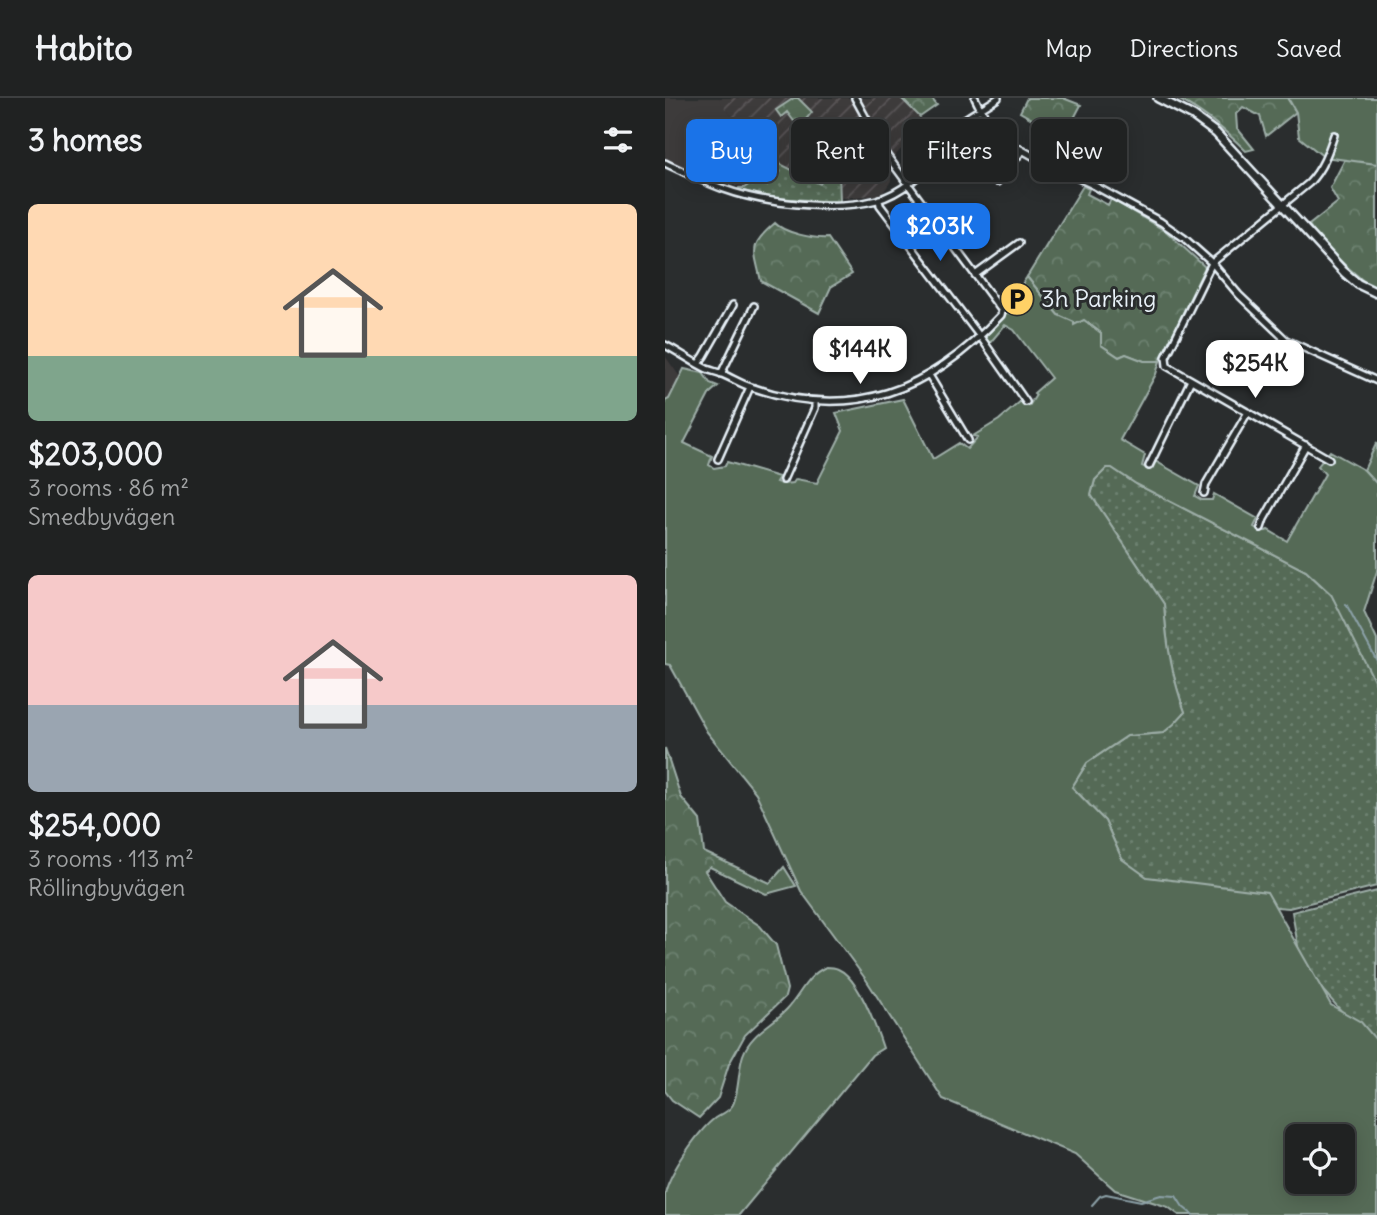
<!DOCTYPE html>
<html lang="en">
<head>
<meta charset="utf-8">
<style>
	:root { --surface:#202222; --page:#282a2a; --text:#f1f3f6; --muted:#a2a4a5; --line:#3d3f40; --accent:#1a73e8 }
	body { margin:0; font-family:Delius,sans-serif; background:var(--page); color:var(--text); height:100vh; display:flex; flex-direction:column; font-size:26px; white-space:nowrap }
	* { box-sizing:border-box; margin:0 }
	p { font-size:23px; color:var(--muted) }
	.icon { flex:none; width:38px; height:38px; fill:none; stroke:currentColor; stroke-width:2; stroke-linecap:round; stroke-linejoin:round }
	.map { position:relative; flex:1; overflow:hidden }
	.sheet { display:flex; flex-direction:column; background:var(--surface); width:665px }
	.sheet>* { flex:none }
	.banner { position:absolute; left:21px; top:21px; width:584px; height:63px; display:flex; gap:14px }
	.fabs { position:absolute; left:620px; top:1026px; display:grid; gap:14px }
	.fabs a { display:grid; place-items:center; width:70px; height:70px; border-radius:10px; background:var(--surface); box-shadow:0 4px 18px #0003,0 0 0 2px var(--line); font-size:35px }
	.price { position:absolute; translate:-50% -60px; padding:0 16px; border-radius:14px; background:#fff; color:#222; font-size:23px; line-height:46px; filter:drop-shadow(0 2px 4px #0008) }
	.price::after { content:''; position:absolute; left:50%; top:42px; width:21px; height:16px; margin-left:-10px; background:inherit; clip-path:polygon(0 0,100% 0,50% 100%) }
	.price.current { background:var(--accent); color:#fff }
	ul { padding:0; list-style:none }
	li { display:grid; align-content:center; gap:14px; height:371px; padding:0 28px }
	li span { display:grid; place-items:center; height:217px; border-radius:10px; color:#555 }
	li>.icon { margin-inline-start:auto }
	span .icon { width:126px; height:126px; fill:#fffc; stroke-width:1 }
	li b { font-size:30px }
	h2 { display:flex; justify-content:space-between; align-items:center; height:84px; padding:0 28px; font-size:30px }
	.chip { padding:0 24px; border-radius:10px; background:var(--surface); box-shadow:0 4px 18px #0003,0 0 0 2px var(--line); font-size:24px; line-height:63px }
	.chip.current { background:var(--accent); color:#fff }
	header { display:flex; align-items:center; gap:42px; box-sizing:border-box; height:98px; padding:0 35px; background:var(--surface); border-bottom:2px solid var(--line) }
	header strong { font-size:33px }
	nav { display:flex; gap:38px; margin-inline-start:auto; font-size:24px }
	main { display:flex; flex:1; min-height:0 }
	.map>svg:first-child { display:block }
</style>
</head>
<body>
<header>
<strong>Habito</strong>
<nav><a>Map</a><a>Directions</a><a>Saved</a></nav>
</header>
<main>
<section class="sheet">
<h2>3 homes<svg class="icon" aria-label="filters" viewBox="0 0 24 24"><path d="M4 7h16M4 17h16"/><circle cx="9" cy="7" r="2"/><circle cx="15" cy="17" r="2"/></svg></h2>
<ul>
<li><span style="background:linear-gradient(#ffd9b3 70%,#7fa58c 0)"><svg class="icon" aria-label="home" viewBox="0 0 24 24"><path d="M3 11l9-7 9 7M6 9v11h12V9"/></svg></span><div><b>$203,000</b><p>3 rooms · 86 m²</p><p>Smedbyvägen</p></div></li>
<li><span style="background:linear-gradient(#f6c9c9 60%,#9aa5b1 0)"><svg class="icon" aria-label="home" viewBox="0 0 24 24"><path d="M3 11l9-7 9 7M6 9v11h12V9"/></svg></span><div><b>$254,000</b><p>3 rooms · 113 m²</p><p>Röllingbyvägen</p></div></li>
</ul>
</section>
<div class="map">
<svg width="712" height="1117" viewBox="0 0 712 1117">
	<defs>
		<pattern id="industrial-furrows" width="10" height="10" patternUnits="userSpaceOnUse" patternTransform="scale(1.75)"><rect width="10" height="10" fill="#3e3a3b"/><path d="M-1 1l2-2M0 10L10 0M9 11l2-2" fill="none" stroke="#5a5758"/></pattern>
		<pattern id="grass-dots" width="8" height="8" patternUnits="userSpaceOnUse" patternTransform="scale(1.75)"><rect width="8" height="8" fill="#556b57"/><path d="M2 2h.1M6 6h.1" fill="none" stroke="#6d8170" stroke-width="1.8" stroke-linecap="round"/></pattern>
		<pattern id="forest-crowns" width="20" height="18" patternUnits="userSpaceOnUse" patternTransform="scale(1.75)"><rect width="20" height="18" fill="#556b57"/><path d="M2 6a3 3 0 1 1 6 0M12 15a3 3 0 1 1 6 0" fill="none" stroke="#6d8170"/></pattern>
	</defs>
	<rect width="100%" height="100%" fill="#2a2d2e"/>
	<filter id="ink" filterUnits="userSpaceOnUse"><feTurbulence type="fractalNoise" baseFrequency=".0143" numOctaves="2"/><feDisplacementMap in="SourceGraphic" scale="14" xChannelSelector="R" yChannelSelector="G"/><feConvolveMatrix kernelMatrix="1 2 1 2 8 2 1 2 1" color-interpolation-filters="sRGB"/></filter>
	<g filter="url(#ink)">
		<path fill="#3e3a3b" d="M0,0H55L54,2L75,28L34,77L0,60Z
			M0,258L15,279L4,301L0,303Z"/>
		<path fill="url(#industrial-furrows)" d="M55,0H185L226,79V83L219,93L212,97L175,100L174,73L166,68L155,86L117,67L100,49L97,59L111,68L79,90L34,77L75,28L53,2Z
			M196,0H236L260,25L229,59L209,28Z"/>
		<path fill="url(#grass-dots)" stroke="#9eaea8" stroke-width="2" d="M100,48L117,67L155,86L166,67L174,73L175,104L109,100L73,92L74,90H79L110,68L97,59Z
			M442,370H447L471,386L641,473L675,505L712,582V788L624,810L599,808L576,856L457,761L440,723L407,689L422,665L462,638L498,635L520,614C507,580 501,542 499,506L426,397L430,382Z
			M712,793V953L638,870L636,865L627,814Z"/>
		<path fill="url(#forest-crowns)" stroke="#9eaea8" stroke-width="2" d="M129,0H133L147,14L134,30L122,14L116,19L111,12Z
			M236,0H266L272,7L255,19Z
			M362,0H398L416,7L399,39L355,14Z
			M511,0H622L631,14L601,38L595,18L578,9L571,16L572,30L589,51L581,53C561,33 537,13 511,0Z
			M691,40L712,50V190L702,186L658,148L644,127L673,104L665,90Z
			M418,88L424,91L422,96L443,107L446,101L502,134L540,169L495,263H479L461,256L454,259L436,247V235L419,223L408,228L409,224L393,217L362,179Z
			M110,125C119,135 149,141 163,140L187,176L166,189L154,215L96,183C89,151 83,148 110,125Z
			M712,344V386L699,372Z
			M0,650L16,699L35,722L39,754L105,785L119,769L131,788L101,796L45,769L40,773L60,804L95,828L111,847L122,891L120,899L80,937L64,966L53,1000L34,1020L7,1002L0,993Z"/>
		<path fill="#556b57" stroke="#9eaea8" stroke-width="2" fill-rule="evenodd" d="M623,0H712V66L659,59L634,39L631,14Z
			M362,179L393,217L409,224V227L419,222L436,235V247L454,259L461,256L479,263H495L491,276L455,342L480,357L477,368L483,371L490,363L534,388L530,398L537,402H547L549,396L593,421L589,429L595,433H601L603,432L622,443L660,376L653,368L665,353L699,372L712,386V473L699,514L712,542V588L666,496L641,473L471,386L447,370H442L430,382L426,397L499,506C501,542 507,580 520,614L509,626L498,635L462,638L422,665L407,689L440,723L457,761L482,779L602,794L666,907L696,924L712,943V1117H514L503,1109L450,1092L410,1056L278,1001L202,883L136,793L91,695L42,634L5,567L0,566V303L4,301L19,271L38,275L45,285L53,288L45,295L19,345L47,358L44,367L49,370L60,368L62,364L114,379L111,384L117,386L128,385L131,381L152,385L178,333L171,315L238,301L268,361L294,345L302,351L313,339L308,338L334,322L357,302L364,308L371,297L369,295L386,280L349,232L340,227L324,246L321,243L320,240C328,229 334,212 349,215L362,196L355,189ZM632,1038H677V1083H632Z
			M161,869C165,869 169,869 173,871C194,880 211,929 218,950L207,957L74,1117H0C0,1110 0,1102 0,1096C4,1075 33,1033 50,1020C56,1016 62,1015 67,1008C74,998 73,971 78,957C86,935 107,927 122,911C136,896 141,878 161,869Z"/>
		<g fill="none" stroke-linecap="round" stroke-linejoin="round">
			<path stroke="#8ca1a8" stroke-width="2" d="M681,506L712,563
				M427,1107L435,1098L441,1096L476,1103L496,1097L511,1098L518,1109L528,1117"/>
			<g stroke="#e8f1f8" stroke-width="10">
				<path id="minor" d="M310,0L316,12L329,31L343,44L373,61L428,87L496,124L519,140L547,165L574,197L621,242L712,283
					M0,65C19,74 39,84 59,91C100,106 170,113 212,102C223,99 237,91 246,84C262,72 269,54 282,38C294,21 316,12 333,0
					M332,84L357,53
					M214,101L215,107L319,244L361,304
					M310,177L354,145
					M0,247C14,254 27,264 42,271C47,273 52,274 57,276C67,280 76,286 86,289C188,324 265,293 336,217L337,213L220,55L190,0
					M33,266L39,258L68,207
					M56,276L89,208
					M264,277L303,342
					M53,361L85,289
					M664,361L502,268L501,259L547,165L644,85C657,71 663,55 669,37
					M484,368L526,282
					M118,382L150,310V303
					M539,395L541,386L583,314
					M596,430L599,421L641,347"/>
			</g>
			<g stroke="#e8f1f8" stroke-width="12">
				<path id="tertiary" d="M493,0L528,18L551,35L679,174L693,186L712,195"/>
			</g>
			<use href="#minor" stroke="#2a2d2e" stroke-width="5"/>
			<use href="#tertiary" stroke="#2a2d2e" stroke-width="7"/>
		</g>
	</g>
	<defs>
		<g id="parking-disc" transform="scale(1.75)"><circle r="9.5" fill="#ffd166" stroke="#2a2d2e"/><path d="M-3.5-5.5H1a3.5 3.5 0 0 1 0 7H-1V5.5H-3.5ZM-1-3.4V-.6H.8a1.4 1.4 0 0 0 0-2.8Z" fill="#111"/></g>
	</defs>
	<g fill-rule="evenodd">
		<use href="#parking-disc" x="352" y="201"/>
	</g>
	<g text-anchor="middle" stroke-width="6" stroke-linejoin="round" paint-order="stroke">
		<g font-size="24" fill="#e8f1f8" stroke="#2a2d2e" text-anchor="start">
			<text x="376" y="209">3h Parking</text>
		</g>
	</g>
</svg>
<div class="fabs">
<a><svg class="icon" aria-label="locate" viewBox="0 0 24 24"><circle cx="12" cy="12" r="6"/><path d="M12 2v4M12 18v4M2 12h4M18 12h4"/></svg></a>
</div>
<b class="price current" style="left:275px;top:165px">$203K</b>
<b class="price" style="left:195px;top:288px">$144K</b>
<b class="price" style="left:590px;top:302px">$254K</b>
<div class="banner">
<a class="chip current">Buy</a>
<a class="chip">Rent</a>
<a class="chip">Filters</a>
<a class="chip">New</a>
</div>
</div>
</main>
</body>
</html>
